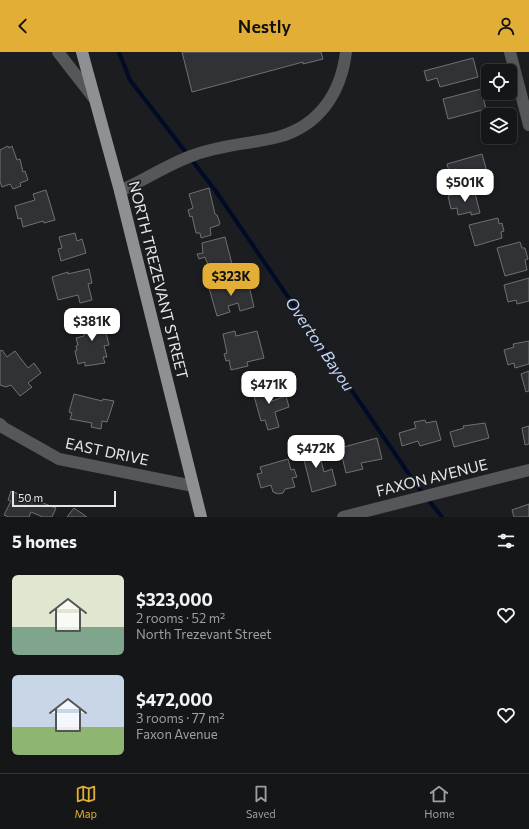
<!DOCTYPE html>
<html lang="en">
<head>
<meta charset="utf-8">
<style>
	:root { --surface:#151618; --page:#222325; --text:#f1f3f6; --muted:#9d9fa2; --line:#343537; --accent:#e3ae35 }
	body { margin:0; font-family:Commissioner,sans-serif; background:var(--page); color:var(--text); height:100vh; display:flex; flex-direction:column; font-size:15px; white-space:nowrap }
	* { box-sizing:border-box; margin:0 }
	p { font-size:13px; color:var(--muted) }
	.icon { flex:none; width:22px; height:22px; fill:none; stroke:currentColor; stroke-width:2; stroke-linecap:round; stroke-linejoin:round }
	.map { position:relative; height:465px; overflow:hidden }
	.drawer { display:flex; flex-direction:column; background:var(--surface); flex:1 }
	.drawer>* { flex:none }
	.buttons { position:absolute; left:481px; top:12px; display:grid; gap:8px }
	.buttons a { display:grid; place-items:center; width:36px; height:36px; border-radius:6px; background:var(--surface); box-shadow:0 2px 6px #0003,0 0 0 1px var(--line); font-size:20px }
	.scale { position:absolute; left:12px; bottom:10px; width:104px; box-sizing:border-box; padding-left:4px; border:2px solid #e5e6e8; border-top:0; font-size:11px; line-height:14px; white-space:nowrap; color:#e5e6e8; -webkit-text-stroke:3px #1c1d20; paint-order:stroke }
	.price { position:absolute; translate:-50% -34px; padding:0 9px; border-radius:8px; background:#fff; color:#222; font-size:13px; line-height:26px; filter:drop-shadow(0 1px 2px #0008) }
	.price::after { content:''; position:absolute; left:50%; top:24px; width:12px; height:9px; margin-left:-6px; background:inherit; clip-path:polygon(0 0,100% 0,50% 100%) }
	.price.selected { background:var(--accent); color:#111 }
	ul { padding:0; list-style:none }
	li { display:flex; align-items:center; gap:12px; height:100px; padding:0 12px }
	li span { display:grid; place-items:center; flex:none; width:112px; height:80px; border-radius:6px; color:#555 }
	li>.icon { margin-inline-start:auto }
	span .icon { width:48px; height:48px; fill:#fffc; stroke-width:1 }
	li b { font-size:17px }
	h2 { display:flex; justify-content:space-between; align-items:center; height:48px; padding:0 12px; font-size:17px }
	header { display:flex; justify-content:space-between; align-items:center; height:52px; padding:0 12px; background:var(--accent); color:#111; font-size:18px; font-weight:600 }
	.dock { display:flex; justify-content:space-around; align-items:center; height:56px; border-top:1px solid var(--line); background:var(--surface); font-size:11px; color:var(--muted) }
	.dock a { display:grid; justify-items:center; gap:2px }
	.dock .selected { color:var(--accent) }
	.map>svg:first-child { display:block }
</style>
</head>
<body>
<header><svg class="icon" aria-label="back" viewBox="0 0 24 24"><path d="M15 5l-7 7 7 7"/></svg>Nestly<svg class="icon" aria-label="person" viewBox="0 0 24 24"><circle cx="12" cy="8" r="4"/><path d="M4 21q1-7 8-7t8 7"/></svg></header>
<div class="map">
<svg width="529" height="465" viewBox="0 0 529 465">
	<rect width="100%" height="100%" fill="#1c1d20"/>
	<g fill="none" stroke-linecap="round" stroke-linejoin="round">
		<path stroke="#020b26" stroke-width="4" d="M119,0L130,28L215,138L415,431L442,465"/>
	</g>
	<path fill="#313235" stroke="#707175" d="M182,0H321L323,7L303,12V10L192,40Z
		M473,6L478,25L440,35L437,26L427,29L424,19Z
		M481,37L486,57L448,67L443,47Z
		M8,94L9,96L12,94L17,108L20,107L23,120L25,119L28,128L20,131L21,134L13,137L10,132L2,135L0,130V98Z
		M482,102L489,127L478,130L477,124L469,126L470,129L463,131L462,124L458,125L456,117L449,119L447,112Z
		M209,136L215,162L217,163L220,171L219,173L210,176L211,183L201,186L200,181H196L192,164L190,165L188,158L193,156L189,142Z
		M474,137L480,161L471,163V160L458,163L457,156L451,157L448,144Z
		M46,138L55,168L44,171L43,169L23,175L21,166L18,167L15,154L35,148L33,142Z
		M498,166L499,172L502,171L504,179L501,180L502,186L475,194L469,173Z
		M75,181L77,189L82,187L86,201L61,209L58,197L62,196L59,185Z
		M225,185L233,216L212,224L205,205L199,207L197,202L203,201L202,191Z
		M520,190L522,196H525L528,207L525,208L527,218L505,224L497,196Z
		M89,217L92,231L88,232L92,248L80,251L78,243L58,248L52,225L68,220V222Z
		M529,226V249L517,252L516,248L508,250L504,233Z
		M244,227L246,234H249L254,255L240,259L238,251L228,254L230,260L217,264L209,236Z
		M99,263L100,268H103L109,293L104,294L107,305H103L105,311L85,314V310L78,312L75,299L77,298L76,294L78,293L76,286L84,284L82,268Z
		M235,279L236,284L257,279L264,306L247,310L248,314L231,318L229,308L226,309L224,302L227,301L223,282Z
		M529,289V312L515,316L514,311L508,313L504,298L514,295L513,292Z
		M2,298L7,305L15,299L28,316L34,311L41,321L28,331L32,335L20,344L11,333L6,335L0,333V299Z
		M529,319V339L526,340L521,322Z
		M271,329L275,343L271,344L272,349L286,344L289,355L275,360L279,375L268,378L265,368L261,369L254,344L260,343L257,333Z
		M74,342L102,349L103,347L114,349L107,370L102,369L101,377L91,375L92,371L70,367L72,361L69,360Z
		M425,368L426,371L436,369L441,388L420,394L418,389L402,394L399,381L416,376L414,370Z
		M485,371L489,386L454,395L450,380L464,376L463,374Z
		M529,374V392L525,393L522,376Z
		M377,386L382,407L361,411L363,417L346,421L340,396Z
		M310,389L311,396L317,394L324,420L332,417L336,433L312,440L300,392Z
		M288,407L291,418L294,417L297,425L292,426L295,435L285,437L283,441L278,442L273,440L271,433L261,436L257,422L262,421L260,415Z
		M11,439L56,456L52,465H43L31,460L29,465H9L4,463L11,449L8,448Z
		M529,452V465H514L512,458Z
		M74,456L87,465H67Z"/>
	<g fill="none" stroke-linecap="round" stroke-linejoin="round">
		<path stroke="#565758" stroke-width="12" d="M58,0L93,45
			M510,0L529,73
			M120,139C145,128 168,112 194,103C221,93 250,92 278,85C319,74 341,41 346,0
			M0,372L4,376L59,407L193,434
			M343,465L529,418"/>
		<path stroke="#8f9093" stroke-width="12" d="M82,0L120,139L201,465"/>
	</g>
	<g text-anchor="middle" stroke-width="3.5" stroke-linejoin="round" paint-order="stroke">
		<g font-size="15" fill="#e5e6e8" stroke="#1c1d20">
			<text transform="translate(158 228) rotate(76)" y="5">NORTH TREZEVANT STREET</text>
			<text transform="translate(107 400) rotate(12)" y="5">EAST DRIVE</text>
			<text transform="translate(432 426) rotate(-14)" y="5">FAXON AVENUE</text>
		</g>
		<g font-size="16" font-style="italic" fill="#c2d4f7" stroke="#1c1d20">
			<text transform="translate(320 292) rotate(56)" y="6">Overton Bayou</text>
		</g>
	</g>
</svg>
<div class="buttons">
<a><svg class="icon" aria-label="locate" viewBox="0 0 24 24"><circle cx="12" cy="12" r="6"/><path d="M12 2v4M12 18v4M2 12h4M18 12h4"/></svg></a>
<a><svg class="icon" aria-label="layers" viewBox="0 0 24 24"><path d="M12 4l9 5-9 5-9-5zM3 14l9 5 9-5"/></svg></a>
</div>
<div class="scale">50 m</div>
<b class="price" style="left:465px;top:151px">$501K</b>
<b class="price selected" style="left:231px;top:245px">$323K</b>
<b class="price" style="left:92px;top:290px">$381K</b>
<b class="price" style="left:269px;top:353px">$471K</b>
<b class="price" style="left:316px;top:417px">$472K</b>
</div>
<section class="drawer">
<h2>5 homes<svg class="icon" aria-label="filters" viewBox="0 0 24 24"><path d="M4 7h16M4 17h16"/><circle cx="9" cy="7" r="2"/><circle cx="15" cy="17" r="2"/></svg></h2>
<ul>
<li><span style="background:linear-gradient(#dfe7d0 65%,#7fa58c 0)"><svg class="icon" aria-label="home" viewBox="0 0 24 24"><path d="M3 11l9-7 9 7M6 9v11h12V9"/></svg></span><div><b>$323,000</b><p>2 rooms · 52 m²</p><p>North Trezevant Street</p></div><svg class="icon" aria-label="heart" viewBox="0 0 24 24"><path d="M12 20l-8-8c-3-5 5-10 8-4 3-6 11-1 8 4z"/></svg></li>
<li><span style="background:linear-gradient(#c9d6e8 65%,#8fb573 0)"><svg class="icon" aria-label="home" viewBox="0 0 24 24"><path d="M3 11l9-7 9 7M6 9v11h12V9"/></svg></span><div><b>$472,000</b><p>3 rooms · 77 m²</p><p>Faxon Avenue</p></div><svg class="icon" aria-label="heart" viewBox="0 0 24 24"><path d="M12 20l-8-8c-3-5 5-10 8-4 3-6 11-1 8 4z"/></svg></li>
</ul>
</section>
<nav class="dock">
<a class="selected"><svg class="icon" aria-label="map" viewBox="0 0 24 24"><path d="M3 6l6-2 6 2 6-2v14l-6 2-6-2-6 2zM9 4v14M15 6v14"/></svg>Map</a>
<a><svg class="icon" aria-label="saved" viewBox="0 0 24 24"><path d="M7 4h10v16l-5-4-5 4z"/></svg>Saved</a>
<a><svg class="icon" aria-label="home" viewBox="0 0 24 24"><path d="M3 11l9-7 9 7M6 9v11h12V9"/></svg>Home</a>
</nav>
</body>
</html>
